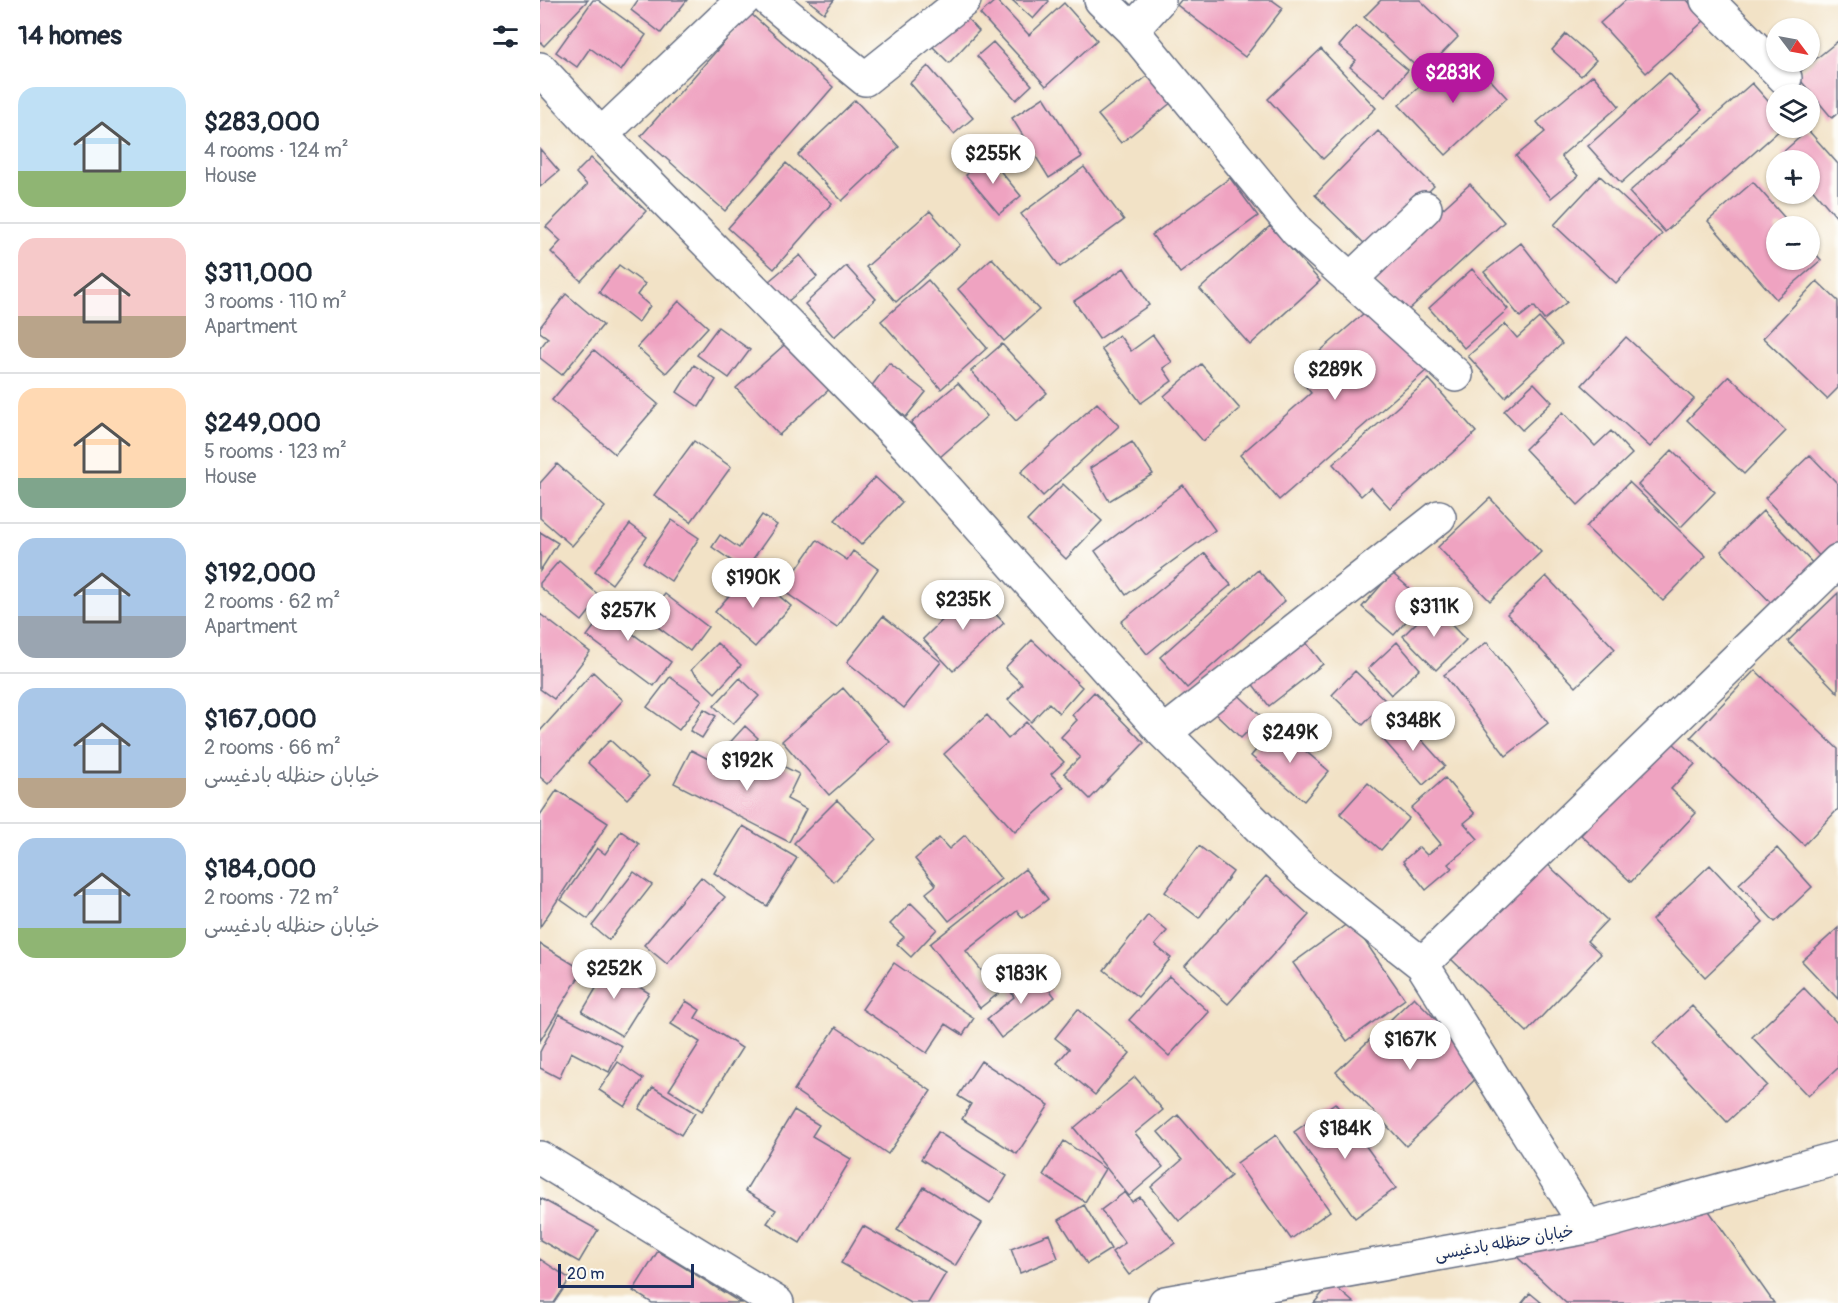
<!DOCTYPE html>
<html lang="en">
<head>
<meta charset="utf-8">
<style>
	:root { --surface:#fff; --page:#f2f2f3; --text:#1f2937; --muted:#747a83; --line:#e0e1e3; --accent:#b5179e }
	body { margin:0; font-family:Pangolin,"Playpen Sans Arabic",sans-serif; background:var(--page); color:var(--text); height:100vh; display:flex; flex-direction:column; font-size:22px; white-space:nowrap }
	* { box-sizing:border-box; margin:0 }
	p { font-size:20px; color:var(--muted) }
	.icon { flex:none; width:33px; height:33px; fill:none; stroke:currentColor; stroke-width:2; stroke-linecap:round; stroke-linejoin:round }
	.map { position:relative; flex:1; overflow:hidden }
	.drawer { display:flex; flex-direction:column; background:var(--surface); width:540px }
	.drawer>* { flex:none }
	.needle { width:39px; rotate:122deg }
	.buttons { position:absolute; left:1226px; top:18px; display:grid; gap:12px }
	.buttons a { display:grid; place-items:center; width:54px; height:54px; border-radius:50%; background:var(--surface); box-shadow:0 2px 4px #0004; font-size:30px }
	.scale { position:absolute; left:18px; bottom:15px; width:136px; box-sizing:border-box; padding-left:6px; border:3px solid #1b2f5e; border-top:0; font-size:16px; line-height:21px; white-space:nowrap; color:#1b2f5e; -webkit-text-stroke:4px #fdfcf7; paint-order:stroke }
	.price { position:absolute; translate:-50% -51px; padding:0 14px; border-radius:21px; background:#fff; color:#222; font-size:20px; line-height:39px; filter:drop-shadow(0 2px 3px #0008) }
	.price::after { content:''; position:absolute; left:50%; top:36px; width:18px; height:14px; margin-left:-9px; background:inherit; clip-path:polygon(0 0,100% 0,50% 100%) }
	.price.active { background:var(--accent); color:#fff }
	ul { padding:0; list-style:none }
	li { display:flex; align-items:center; gap:18px; height:150px; padding:0 18px }
	li+li { border-top:2px solid var(--line) }
	li span { display:grid; place-items:center; flex:none; width:168px; height:120px; border-radius:18px; color:#555 }
	li>.icon { margin-inline-start:auto }
	span .icon { width:72px; height:72px; fill:#fffc; stroke-width:1 }
	li b { font-size:26px }
	h2 { display:flex; justify-content:space-between; align-items:center; height:72px; padding:0 18px; font-size:26px }
	main { display:flex; flex:1; min-height:0 }
	.map>svg:first-child { display:block }
</style>
</head>
<body>
<main>
<section class="drawer">
<h2>14 homes<svg class="icon" aria-label="filters" viewBox="0 0 24 24"><path d="M4 7h16M4 17h16"/><circle cx="9" cy="7" r="2"/><circle cx="15" cy="17" r="2"/></svg></h2>
<ul>
<li><span style="background:linear-gradient(#bfe0f5 70%,#8fb573 0)"><svg class="icon" aria-label="home" viewBox="0 0 24 24"><path d="M3 11l9-7 9 7M6 9v11h12V9"/></svg></span><div><b>$283,000</b><p>4 rooms · 124 m²</p><p>House</p></div></li>
<li><span style="background:linear-gradient(#f6c9c9 65%,#b9a48a 0)"><svg class="icon" aria-label="home" viewBox="0 0 24 24"><path d="M3 11l9-7 9 7M6 9v11h12V9"/></svg></span><div><b>$311,000</b><p>3 rooms · 110 m²</p><p>Apartment</p></div></li>
<li><span style="background:linear-gradient(#ffd9b3 75%,#7fa58c 0)"><svg class="icon" aria-label="home" viewBox="0 0 24 24"><path d="M3 11l9-7 9 7M6 9v11h12V9"/></svg></span><div><b>$249,000</b><p>5 rooms · 123 m²</p><p>House</p></div></li>
<li><span style="background:linear-gradient(#a9c7e8 65%,#9aa5b1 0)"><svg class="icon" aria-label="home" viewBox="0 0 24 24"><path d="M3 11l9-7 9 7M6 9v11h12V9"/></svg></span><div><b>$192,000</b><p>2 rooms · 62 m²</p><p>Apartment</p></div></li>
<li><span style="background:linear-gradient(#a9c7e8 75%,#b9a48a 0)"><svg class="icon" aria-label="home" viewBox="0 0 24 24"><path d="M3 11l9-7 9 7M6 9v11h12V9"/></svg></span><div><b>$167,000</b><p>2 rooms · 66 m²</p><p>خیابان حنظله بادغیسی</p></div></li>
<li><span style="background:linear-gradient(#a9c7e8 75%,#8fb573 0)"><svg class="icon" aria-label="home" viewBox="0 0 24 24"><path d="M3 11l9-7 9 7M6 9v11h12V9"/></svg></span><div><b>$184,000</b><p>2 rooms · 72 m²</p><p>خیابان حنظله بادغیسی</p></div></li>
</ul>
</section>
<div class="map">
<svg width="1298" height="1303" viewBox="0 0 1298 1303">
	<rect width="100%" height="100%" fill="#fdfcf7"/>
	<filter id="ink" filterUnits="userSpaceOnUse"><feTurbulence type="fractalNoise" baseFrequency=".0167" numOctaves="2"/><feDisplacementMap in="SourceGraphic" scale="12" xChannelSelector="R" yChannelSelector="G"/><feConvolveMatrix kernelMatrix="1 2 1 2 8 2 1 2 1" color-interpolation-filters="sRGB"/></filter>
	<filter id="wash" filterUnits="userSpaceOnUse"><feTurbulence type="fractalNoise" baseFrequency=".008" numOctaves="4" result="noise"/><feDisplacementMap in="SourceGraphic" scale="24" xChannelSelector="R" yChannelSelector="G"/><feGaussianBlur stdDeviation="1.35" result="paint"/><feColorMatrix in="noise" values="0 0 0 0 0 0 0 0 0 0 0 0 0 0 0 0 0 1.4 0 .05"/><feComposite in="paint" operator="in"/></filter>
	<g filter="url(#wash)">
		<rect width="100%" height="100%" fill="#f2e2c6"/>
		<g id="blocks">
			<path fill="#efa3c1" d="M0,0H48L4,46L0,42Z
				M53,0H58L106,35L81,71L50,48L37,67L16,52Z
				M98,0H147L121,33L91,10Z
				M268,0H294L284,13Z
				M456,0L489,35L524,3L557,40L506,86L440,14Z
				M472,0H508L509,1L493,19Z
				M641,0H732L743,8L705,57L637,5Z
				M841,0H880L918,37L883,73L824,17Z
				M1086,0H1147L1165,20L1106,73L1060,23Z
				M210,13L293,87L185,211L101,136Z
				M423,14L439,31L409,63L392,46Z
				M816,26L868,70L845,97L810,67L816,60L799,46Z
				M1026,34L1056,60L1041,76L1012,50Z
				M1298,41V113L1292,118L1256,75Z
				M453,42L492,85L476,100L437,56Z
				M781,49L836,108L783,159L728,99Z
				M932,60L967,98L906,155L859,105L903,65L914,76Z
				M388,66L433,118L414,134L370,83Z
				M1129,73L1162,110L1081,183L1048,146Z
				M610,74L632,102L581,143L558,115Z
				M1053,75L1079,106L1021,156L1038,176L1011,198L976,156L1005,132L997,122Z
				M1212,83L1236,110V128H1242L1125,232L1089,192Z
				M504,97L542,157L509,178L472,118Z
				M315,100L359,147L302,201L258,155Z
				M1268,130L1298,164V219L1269,185V160H1248L1242,153Z
				M838,131L894,186L831,250L775,195Z
				M0,149L19,171L0,187Z
				M448,156L481,196L459,214L426,175Z
				M51,158L106,211L41,281L11,252L21,241L6,227L47,185L36,173Z
				M246,163L292,203L234,269L188,228Z
				M544,167L584,220L520,267L481,214Z
				M1060,176L1122,234L1076,283L1014,225Z
				M690,178L718,216L640,273L612,235Z
				M1213,182L1252,226H1236V260H1269V246L1281,260L1236,299L1168,221Z
				M930,184L964,222L865,313L830,275Z
				M390,211L420,245L356,302L326,267Z
				M730,226L780,281L710,345L660,289Z
				M981,243L1027,302L1004,320L994,306L980,317L944,272Z
				M260,255L277,277L247,302L229,281Z
				M452,258L499,310L464,341L418,289Z
				M79,265L105,284L97,295L110,306L98,323L59,292Z
				M306,266L336,299L294,337L265,304Z
				M584,268L609,305L559,339L534,301Z
				M932,269L968,309L924,348L889,308Z
				M388,280L447,348L401,389L341,321Z
				M1277,281L1298,301V388L1287,399L1223,338Z
				M26,294L63,325L22,375L0,358V348L8,338L0,332V327Z
				M139,301L168,327L126,373L97,347Z
				M831,307L887,370L739,500L700,455L771,393L755,373Z
				M999,318L1022,344L965,397L928,356L965,324L977,338Z
				M178,327L210,350L189,378L157,355Z
				M579,335L591,351L613,335L632,362L623,368L632,381L601,403L561,349Z
				M1086,337L1154,399L1110,447L1042,385Z
				M252,338L294,385L239,435L196,388Z
				M462,344L507,393L476,421L431,371Z
				M54,350L118,404L75,454L12,400Z
				M349,363L386,392L366,417L330,388Z
				M661,364L700,409L663,441L624,396Z
				M154,365L176,380L159,407L137,392Z
				M1189,376L1246,431L1204,474L1147,420Z
				M889,379L936,432L850,508L831,487L821,496L793,464Z
				M418,383L447,416L400,457L371,423Z
				M994,383L1012,402L982,430L964,411Z
				M557,403L579,426L503,496L481,472Z
				M1023,412L1055,446L1071,431L1092,454L1038,505L985,449Z
				M154,441L191,467L151,522L114,495Z
				M592,442L613,474L569,501L550,468Z
				M1132,450L1175,492L1141,527L1098,485Z
				M1270,455L1298,484V552L1286,563L1225,498Z
				M17,464L65,507L32,546L0,518V483Z
				M335,477L362,502L321,545L295,520Z
				M1089,482L1166,556L1123,601L1046,527Z
				M523,484L562,521L526,559L487,521Z
				M643,485L675,530L586,595L555,551Z
				M950,498L1001,552L950,601L898,547Z
				M1223,511L1278,569L1236,608L1181,551Z
				M222,515L237,525L205,570L172,547L180,535L199,548Z
				M132,520L159,538L131,581L103,562Z
				M90,524L107,537L72,584L55,571Z
				M0,532L18,543L0,571Z
				M277,540L307,560L313,551L338,569L297,628L242,590Z
				M665,553L691,585L607,654L581,622Z
				M19,561L61,597L42,621L0,587V583Z
				M718,570L745,601L647,688L620,657Z
				M210,571L251,606L215,647L175,612Z
				M852,573L884,601L854,635L822,607Z
				M1006,576L1075,649L1036,687L967,614Z
				M433,590L464,623L413,671L383,639Z
				M80,592L97,605L81,625L131,662L114,686L47,636Z
				M1298,593V693L1248,641Z
				M125,594L168,627L150,651L106,618Z
				M893,606L926,640L896,670L863,636Z
				M0,614L50,652L14,699L0,689Z
				M343,616L401,662L364,708L307,662Z
				M761,636L783,664L729,706L708,678Z
				M492,640L542,687L519,713L509,703L491,722L468,700L482,684L465,668Z
				M857,642L880,669L851,695L828,669Z
				M947,642L1008,723L966,756L904,675Z
				M177,643L201,665L175,693L151,670Z
				M1215,670L1298,749V809L1264,845L1151,737Z
				M815,671L846,701L823,725L792,695Z
				M53,672L83,700L8,784L0,777V731Z
				M130,677L162,700L139,730L107,707Z
				M200,678L219,696L193,724L174,706Z
				M303,688L350,742L289,795L242,741Z
				M691,688L722,717L701,738L671,709Z
				M554,692L604,743L550,799L524,773L540,757L521,737L537,720L532,715Z
				M164,709L176,716L162,738L150,731Z
				M447,715L468,739L486,722L524,762L511,774L524,787L475,832L404,754Z
				M862,718L905,766L883,785L841,737Z
				M205,726L218,738L197,761L184,749Z
				M736,726L789,771L764,801L711,756Z
				M70,740L109,776L87,799L48,763Z
				M1131,741L1155,764L1131,789L1156,813L1091,882L1041,835Z
				M151,750L203,777L215,752L259,774L247,799L266,809L249,842L134,783Z
				M905,778L935,814L924,823L938,839L908,864L912,868L886,890L863,861L879,847L887,855L901,844L871,808Z
				M828,783L869,818L841,850L800,814Z
				M17,790L68,823L0,927V815Z
				M297,800L336,839L294,882L254,843Z
				M203,826L257,858L227,906L174,873Z
				M81,831L99,844L48,919L21,900L57,848L65,854Z
				M425,835L461,879L409,921L386,893L396,885L375,859L399,838L409,849Z
				M659,846L693,872L659,918L625,892Z
				M1237,848L1272,887L1235,922L1199,884Z
				M1004,861L1067,920L1047,941L1061,954L987,1032L911,959Z
				M1170,865L1223,922L1165,977L1112,920Z
				M485,869L508,899L483,918L477,911L426,951L459,993L440,1008L390,944Z
				M94,872L112,885L69,940L52,926Z
				M726,876L769,915L688,1004L645,966Z
				M161,877L185,897L127,964L104,945Z
				M371,903L397,929L371,957L357,944L364,937L350,924Z
				M608,915L627,931L615,945L631,958L598,997L564,970Z
				M811,921L865,999L807,1041L753,963Z
				M1298,928V999L1262,961Z
				M0,944L43,970L0,1041Z
				M61,963L109,993L82,1036L42,1012L58,985L51,980Z
				M354,963L434,1018L423,1035L406,1024L387,1053L322,1009Z
				M497,973L515,997L461,1038L447,1019L474,997L471,992Z
				M629,976L669,1012L629,1056L589,1020Z
				M1264,988L1298,1024V1068L1268,1096L1212,1037Z
				M874,997L945,1070L866,1146L796,1072Z
				M146,1001L160,1010L155,1018L202,1048L162,1111L129,1090L160,1042L131,1024Z
				M1152,1006L1227,1085L1187,1122L1113,1043Z
				M538,1009L590,1053L555,1095L517,1063L529,1049L515,1038Z
				M19,1014L82,1046L69,1072L31,1052L19,1078L0,1068V1052Z
				M296,1027L391,1091L348,1154L254,1090Z
				M441,1061L509,1105L477,1154L422,1119L431,1104L418,1096Z
				M78,1062L103,1079L85,1107L59,1090Z
				M595,1077L623,1110L595,1133L623,1167L589,1196L534,1128Z
				M113,1087L155,1113L141,1135L99,1109Z
				M795,1103L856,1188L815,1218L754,1132Z
				M254,1110L279,1125L272,1136L311,1159L260,1243L227,1223L236,1210L205,1191Z
				M638,1115L691,1176L639,1221L611,1187L642,1160L618,1132Z
				M398,1132L467,1176L450,1203L381,1159Z
				M736,1135L790,1211L751,1239L697,1163Z
				M524,1141L565,1169L545,1202L503,1175Z
				M384,1187L442,1223L415,1266L357,1230Z
				M585,1192L592,1202L600,1197L635,1243L589,1275L572,1252L585,1243L561,1210Z
				M0,1198L58,1230L39,1262L0,1240Z
				M1160,1198L1234,1303H1026L975,1255Z
				M544,1205L571,1249L547,1264L519,1220Z
				M323,1226L406,1273L388,1303H371L301,1263Z
				M509,1234L518,1258L480,1273L471,1249Z
				M118,1251L201,1303H112L93,1291Z
				M0,1259L30,1279L14,1303H0Z
				M791,1283L814,1303H774Z
				M990,1293L1002,1303H982Z"/>
		</g>
	</g>
	<g filter="url(#ink)">
		<use href="#blocks" fill-opacity="0" stroke="#666e82" stroke-width="1.5"/>
		<g fill="none" stroke-linecap="round" stroke-linejoin="round">
			<g stroke="#666e82" stroke-width="36">
				<path id="minor" d="M229,0L325,79L424,0
					M561,0L592,30L757,231L916,375
					M1167,0L1245,78
					M592,30L619,0
					M0,69L61,135L368,446L624,733L765,872L882,964L1047,1227
					M61,135L203,0
					M810,280L885,208
					M624,733L899,517
					M882,964L1298,561
					M0,1158L237,1303
					M625,1303L1047,1227L1298,1158"/>
			</g>
			<use href="#minor" stroke="#fff" stroke-width="33"/>
		</g>
	</g>
	<g text-anchor="middle" stroke-width="4.5" stroke-linejoin="round" paint-order="stroke">
		<g font-size="16" fill="#1b2f5e" stroke="#fdfcf7">
			<text transform="translate(964 1242) rotate(-10)" y="6">خیابان حنظله بادغیسی</text>
		</g>
	</g>
</svg>
<div class="buttons">
<a><svg class="needle" viewBox="-14 -14 28 28"><path d="M0-13l5 13h-10z" fill="#e53935"/><path d="M0 13l5-13h-10z" fill="#747a83"/></svg></a>
<a><svg class="icon" aria-label="layers" viewBox="0 0 24 24"><path d="M12 4l9 5-9 5-9-5zM3 14l9 5 9-5"/></svg></a>
<a>+</a>
<a>−</a>
</div>
<div class="scale">20 m</div>
<b class="price active" style="left:913px;top:104px">$283K</b>
<b class="price" style="left:453px;top:185px">$255K</b>
<b class="price" style="left:795px;top:401px">$289K</b>
<b class="price" style="left:213px;top:609px">$190K</b>
<b class="price" style="left:423px;top:631px">$235K</b>
<b class="price" style="left:894px;top:638px">$311K</b>
<b class="price" style="left:88px;top:642px">$257K</b>
<b class="price" style="left:873px;top:752px">$348K</b>
<b class="price" style="left:750px;top:764px">$249K</b>
<b class="price" style="left:207px;top:792px">$192K</b>
<b class="price" style="left:74px;top:1000px">$252K</b>
<b class="price" style="left:481px;top:1005px">$183K</b>
<b class="price" style="left:870px;top:1071px">$167K</b>
<b class="price" style="left:805px;top:1160px">$184K</b>
</div>
</main>
</body>
</html>
